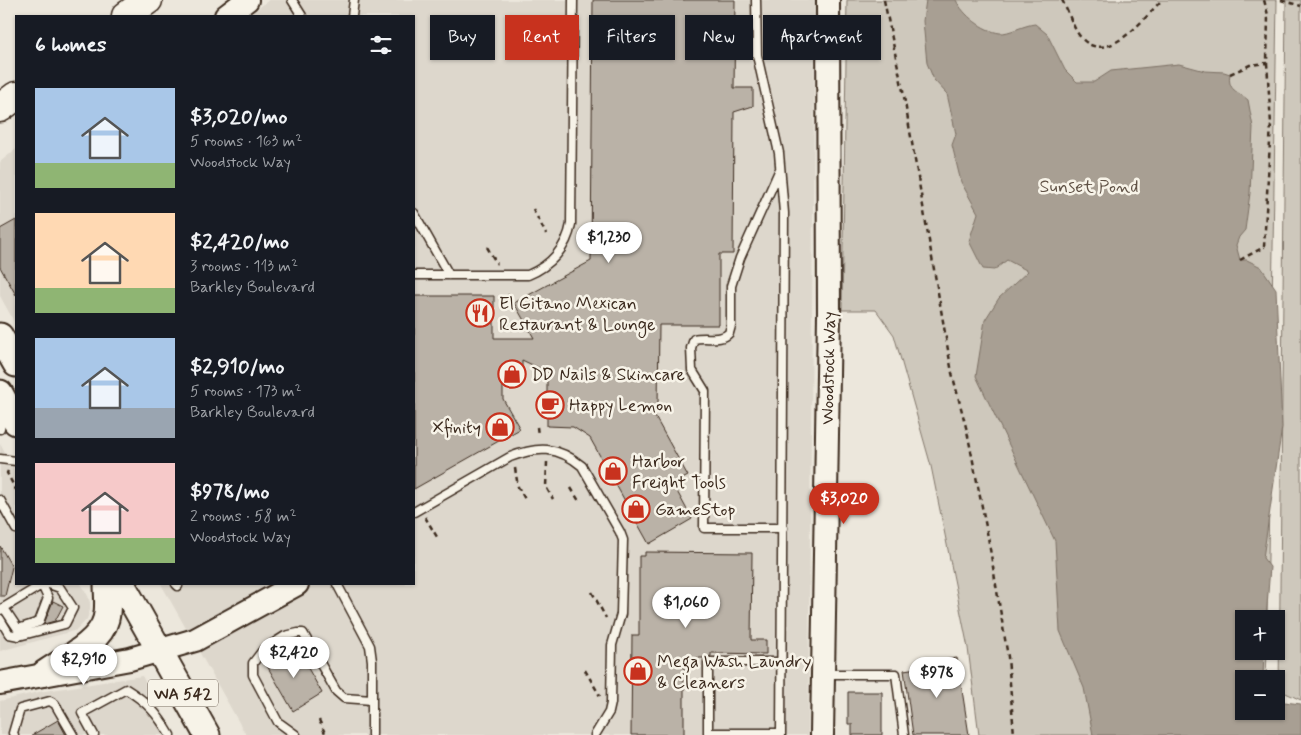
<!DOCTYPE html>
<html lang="en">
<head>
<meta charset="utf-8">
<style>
	:root { --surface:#171b24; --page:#242831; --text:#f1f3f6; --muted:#9ea1a6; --accent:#c8321e }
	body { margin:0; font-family:Mynerve,sans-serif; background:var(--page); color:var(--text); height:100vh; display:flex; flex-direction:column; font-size:19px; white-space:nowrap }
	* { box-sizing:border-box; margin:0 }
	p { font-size:16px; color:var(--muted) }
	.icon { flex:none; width:28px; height:28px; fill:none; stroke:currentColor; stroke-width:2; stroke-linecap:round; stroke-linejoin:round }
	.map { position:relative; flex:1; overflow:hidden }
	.side { position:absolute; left:15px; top:15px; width:400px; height:570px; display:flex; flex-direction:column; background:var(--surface); border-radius:0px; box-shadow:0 1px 4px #0004 }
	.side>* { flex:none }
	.hud { position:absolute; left:430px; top:15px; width:475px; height:45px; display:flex; gap:10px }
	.tools { position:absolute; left:1235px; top:610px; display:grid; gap:10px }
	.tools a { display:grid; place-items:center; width:50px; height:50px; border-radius:0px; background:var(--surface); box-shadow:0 1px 4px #0004; font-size:25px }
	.price { position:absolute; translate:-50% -42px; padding:0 11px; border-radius:18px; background:#fff; color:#222; font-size:16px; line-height:32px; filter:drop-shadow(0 1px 2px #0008) }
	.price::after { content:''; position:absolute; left:50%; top:30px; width:15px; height:11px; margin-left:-8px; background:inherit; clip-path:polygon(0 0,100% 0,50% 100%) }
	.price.current { background:var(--accent); color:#fff }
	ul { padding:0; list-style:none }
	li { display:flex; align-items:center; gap:15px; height:125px; padding:0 20px }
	li span { display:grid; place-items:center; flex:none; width:140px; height:100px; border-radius:0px; color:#555 }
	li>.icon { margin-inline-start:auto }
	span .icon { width:60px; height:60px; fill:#fffc; stroke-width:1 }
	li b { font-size:21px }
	h2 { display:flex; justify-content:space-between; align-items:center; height:60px; padding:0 20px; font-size:21px }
	.chip { padding:0 18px; border-radius:0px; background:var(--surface); box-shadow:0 1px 4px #0004; font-size:18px; line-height:45px }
	.chip.current { background:var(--accent); color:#fff }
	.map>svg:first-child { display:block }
</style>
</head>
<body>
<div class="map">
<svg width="1301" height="735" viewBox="0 0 1301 735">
	<rect width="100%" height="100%" fill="#ece7dc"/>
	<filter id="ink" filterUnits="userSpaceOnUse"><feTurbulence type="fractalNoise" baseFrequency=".02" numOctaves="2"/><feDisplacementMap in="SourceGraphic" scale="10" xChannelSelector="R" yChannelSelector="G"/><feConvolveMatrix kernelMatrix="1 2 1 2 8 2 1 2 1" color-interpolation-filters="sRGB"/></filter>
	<g filter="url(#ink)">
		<path fill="#ddd7cc" d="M269,0H815L808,735H246L161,584H414V16H248Z
			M16,149V325L0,296V162Z
			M0,444L16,472V584H81L88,596L90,603V610L87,619L77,630L0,651Z
			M142,676L175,735H0V701L39,692Z"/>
		<path fill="#cec8bc" stroke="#84796d" d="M847,0H1277L1267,619H1244V651H1267L1266,679H1244V711L1265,735H979L968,648L931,466L894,335L876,310H842Z
			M1286,0H1301V700L1279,690Z"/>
		<path fill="#a89f93" stroke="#7c7064" d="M926,0H956C963,15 983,31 1000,33C1008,34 1024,25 1035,24L1047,34L1065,70L1077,82H1094L1111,71L1179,64L1205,71L1224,72L1230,74C1227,91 1238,91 1248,100L1253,127L1250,193L1245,230L1239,237L1236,245L1240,260H1247L1261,267L1276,289L1282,427L1263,558L1270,567L1266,619H1244V651H1264L1263,677L1262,679H1244V711H1276V701L1301,704V735H1093L1084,688L1060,631L1055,541L976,376L985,320L999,298L1028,271L1007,260L994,270L983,269L969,241L978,213L961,182L952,145L956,134L947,94L934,80L927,63L923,21Z"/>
		<path fill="#bab2a7" stroke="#3b2a1e" d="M593,0H735L734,88H753V106L734,112L733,254H719V325H659L658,406H649L688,476L673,484L692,519L649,544L590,438L573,427L547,426V372L522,360V385H503V399L520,429L414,489V296H494V338H534L514,303L591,261Z
			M16,220V295L0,267V229Z
			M0,546L12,567L5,596H0Z
			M645,552L752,553L751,640H766V654L711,653V656L705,658H684V735H631L632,635H639V556H645Z
			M53,601L63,606L55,621L44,624Z
			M296,647L322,693L293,711L266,664Z
			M957,658L969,735H913L904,670L930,666L929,662Z
			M848,692H882V735H852V724H848Z
			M58,720L66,735H32Z"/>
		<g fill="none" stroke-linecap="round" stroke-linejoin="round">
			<g stroke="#3b2a1e" stroke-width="11">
				<path id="lane" d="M292,0L302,16
					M756,0L757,55L779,153L784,213L781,735
					M352,16L354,0
					M780,169L740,258L731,286V326L729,333C721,342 706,336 694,339L691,348L692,370L705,391L704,528H783
					M414,213L449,275
					M414,275H528C550,266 567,248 571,224L573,0
					M0,429L3,412
					M0,459L16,461
					M0,500L16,529
					M414,512L510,457C538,446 558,446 582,466L620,532L623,540L621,614L612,645L611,703L609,712L595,735
					M176,584L178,586
					M337,584L370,646L372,661V735
					M4,608L18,629L39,622L48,598L42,585
					M0,610L43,584
					M0,619L9,634L19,636L65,624L73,608L60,588L49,584
					M824,674H896L904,735
					M781,733H708V662H782
					M14,735L13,733L20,709L50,701L55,704L73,735
					M94,735L82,713L126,689C147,702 157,713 170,735
					M296,735L278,722L253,675V663L263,650L285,636L298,633H303L336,691L344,698L372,700"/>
			</g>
			<g stroke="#3b2a1e" stroke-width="26">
				<path id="secondary" d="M226,16L247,0
					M0,683L130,659L195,640L297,584
					M822,735L829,315L828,0"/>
			</g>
			<g stroke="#3b2a1e" stroke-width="29">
				<path id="primary" d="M0,336L16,364
					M0,393L16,422
					M122,584L207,735
					M45,673C64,660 100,643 106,619C109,608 107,595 107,584"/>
			</g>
			<g stroke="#3b2a1e" stroke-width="31">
				<path id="highway" d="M126,16L148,0
					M0,108L16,96"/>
			</g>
			<path stroke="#3b2a1e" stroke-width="2.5" stroke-dasharray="5 4" stroke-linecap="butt" d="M884,0L903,91L952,373L967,431L988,537L1008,657L1014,735
				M1062,0C1068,11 1072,25 1079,35C1105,70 1144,18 1162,0
				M1281,0L1301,6
				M1230,74L1250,65L1267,63
				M533,209L546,234
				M487,247L497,264
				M1240,260L1264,247L1271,124L1267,63L1268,15L1264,0
				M509,294V303
				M537,427L538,435
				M547,462L546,487L553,499
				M515,468L518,487L525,499
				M8,471L7,473L16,490
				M571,488L579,501
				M425,517L437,537
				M592,592L606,618
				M585,670L600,696
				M319,720L325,733"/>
			<use href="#lane" stroke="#f7f3e8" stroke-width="8"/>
			<use href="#secondary" stroke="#f7f3e8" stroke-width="22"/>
			<use href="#primary" stroke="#f7f3e8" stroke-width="25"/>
			<use href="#highway" stroke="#f7f3e8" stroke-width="28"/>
		</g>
	</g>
	<defs>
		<g id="restaurant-ring" transform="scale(1.4375)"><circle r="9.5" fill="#f7f3e8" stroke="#c8321e" stroke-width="1.5"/><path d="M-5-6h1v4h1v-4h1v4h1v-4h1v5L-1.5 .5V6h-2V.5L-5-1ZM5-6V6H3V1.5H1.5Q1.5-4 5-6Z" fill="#c8321e"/></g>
		<g id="shop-ring" transform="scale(1.4375)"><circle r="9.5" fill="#f7f3e8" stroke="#c8321e" stroke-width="1.5"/><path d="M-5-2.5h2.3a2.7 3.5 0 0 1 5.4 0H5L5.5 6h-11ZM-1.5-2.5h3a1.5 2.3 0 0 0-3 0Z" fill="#c8321e"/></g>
		<g id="cafe-ring" transform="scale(1.4375)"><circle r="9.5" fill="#f7f3e8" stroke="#c8321e" stroke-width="1.5"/><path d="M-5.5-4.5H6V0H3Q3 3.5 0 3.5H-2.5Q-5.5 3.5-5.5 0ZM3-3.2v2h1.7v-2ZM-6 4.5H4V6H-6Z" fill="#c8321e"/></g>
	</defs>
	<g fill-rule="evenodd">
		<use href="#restaurant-ring" x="480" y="313"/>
		<use href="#shop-ring" x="512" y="374"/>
		<use href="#cafe-ring" x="550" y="405"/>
		<use href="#shop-ring" x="500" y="427"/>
		<use href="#shop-ring" x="613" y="471"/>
		<use href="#shop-ring" x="636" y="509"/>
		<use href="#shop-ring" x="638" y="671"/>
	</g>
	<g text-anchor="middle" stroke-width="5" stroke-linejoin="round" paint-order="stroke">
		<rect fill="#f7f3e8" stroke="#73665b" stroke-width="1" x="148" y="679.5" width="70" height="27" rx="4"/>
		<g font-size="16" font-weight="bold" fill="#3b2a1e">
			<text x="183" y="699">WA 542</text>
		</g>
		<g font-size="18" fill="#605246" stroke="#f7f3e8">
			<text x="1089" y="192">Sunset Pond</text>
		</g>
		<g font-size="18" fill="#3b2a1e" stroke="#f7f3e8" text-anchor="start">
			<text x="499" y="309">El Gitano Mexican<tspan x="499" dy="21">Restaurant &amp; Lounge</tspan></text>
			<text x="531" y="380">DD Nails &amp; Skincare</text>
			<text x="569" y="411">Happy Lemon</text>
			<text x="481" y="433" text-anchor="end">Xfinity</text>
			<text x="632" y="467">Harbor<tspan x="632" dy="21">Freight Tools</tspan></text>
			<text x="655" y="515">GameStop</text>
			<text x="657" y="667">Mega Wash Laundry<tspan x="657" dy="21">&amp; Cleaners</tspan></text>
		</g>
		<g font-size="18" fill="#3b2a1e" stroke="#f7f3e8">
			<text transform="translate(828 368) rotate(-89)" y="6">Woodstock Way</text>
		</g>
	</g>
</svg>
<div class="tools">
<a>+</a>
<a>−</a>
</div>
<b class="price" style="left:609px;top:264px">$1,230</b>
<b class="price current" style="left:844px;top:525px">$3,020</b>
<b class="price" style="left:686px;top:629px">$1,060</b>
<b class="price" style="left:294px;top:679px">$2,420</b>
<b class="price" style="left:84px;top:686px">$2,910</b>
<b class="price" style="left:937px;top:699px">$978</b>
<div class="hud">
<a class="chip">Buy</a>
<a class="chip current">Rent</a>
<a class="chip">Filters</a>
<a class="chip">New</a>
<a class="chip">Apartment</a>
</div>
<section class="side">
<h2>6 homes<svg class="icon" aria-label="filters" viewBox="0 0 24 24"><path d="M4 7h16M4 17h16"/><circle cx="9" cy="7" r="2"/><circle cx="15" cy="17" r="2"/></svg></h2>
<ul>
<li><span style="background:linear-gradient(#a9c7e8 75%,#8fb573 0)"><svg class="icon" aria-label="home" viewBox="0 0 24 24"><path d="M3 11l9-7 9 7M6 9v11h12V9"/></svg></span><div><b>$3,020/mo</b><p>5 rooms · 163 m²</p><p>Woodstock Way</p></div></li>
<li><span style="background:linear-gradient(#ffd9b3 75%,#8fb573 0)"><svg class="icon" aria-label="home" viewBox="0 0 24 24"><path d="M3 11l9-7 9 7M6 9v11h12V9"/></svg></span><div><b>$2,420/mo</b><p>3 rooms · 113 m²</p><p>Barkley Boulevard</p></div></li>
<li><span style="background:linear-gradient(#a9c7e8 70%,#9aa5b1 0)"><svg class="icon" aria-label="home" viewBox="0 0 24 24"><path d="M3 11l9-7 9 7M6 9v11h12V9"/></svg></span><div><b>$2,910/mo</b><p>5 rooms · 173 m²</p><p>Barkley Boulevard</p></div></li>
<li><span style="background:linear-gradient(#f6c9c9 75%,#8fb573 0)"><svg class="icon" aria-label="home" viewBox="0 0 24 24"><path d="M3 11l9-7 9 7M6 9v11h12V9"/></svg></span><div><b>$978/mo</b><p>2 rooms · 58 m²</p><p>Woodstock Way</p></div></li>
</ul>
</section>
</div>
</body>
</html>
